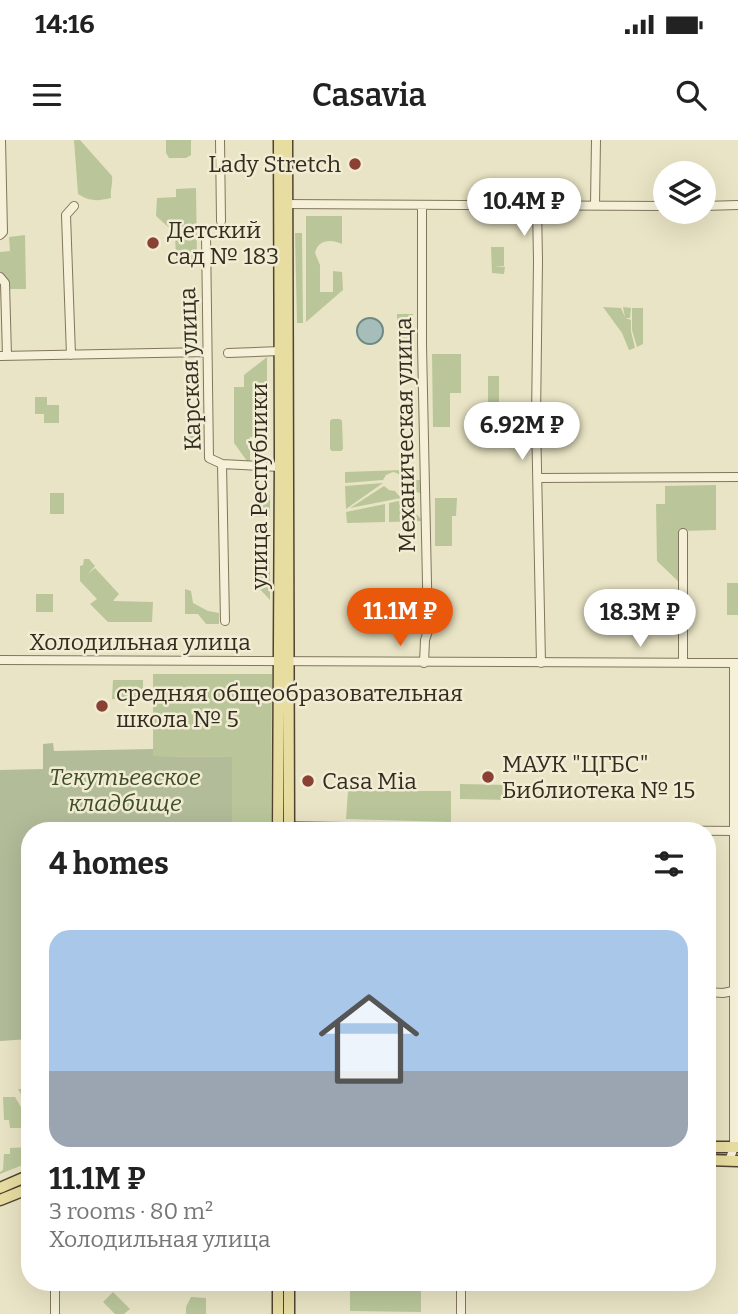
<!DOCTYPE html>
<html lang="en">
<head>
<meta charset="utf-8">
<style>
	:root { --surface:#fff; --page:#f6f6f6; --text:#222; --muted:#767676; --accent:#ea580c }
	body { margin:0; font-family:Bitter,serif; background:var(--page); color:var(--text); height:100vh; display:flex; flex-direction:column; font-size:26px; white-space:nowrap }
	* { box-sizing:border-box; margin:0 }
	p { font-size:23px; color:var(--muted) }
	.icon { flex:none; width:38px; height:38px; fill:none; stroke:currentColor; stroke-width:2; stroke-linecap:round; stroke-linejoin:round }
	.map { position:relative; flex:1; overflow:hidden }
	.details { position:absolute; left:21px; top:682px; width:695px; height:469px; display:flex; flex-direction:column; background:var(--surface); border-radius:28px; box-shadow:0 7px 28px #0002 }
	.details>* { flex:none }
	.controls { position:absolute; left:653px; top:21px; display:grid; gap:14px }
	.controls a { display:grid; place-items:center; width:63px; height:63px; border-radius:50%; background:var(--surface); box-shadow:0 7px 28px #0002; font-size:35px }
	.price { position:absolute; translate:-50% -60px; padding:0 16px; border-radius:24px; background:#fff; color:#222; font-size:23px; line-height:46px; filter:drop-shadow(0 2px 4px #0008) }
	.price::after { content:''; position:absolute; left:50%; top:42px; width:21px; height:16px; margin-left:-10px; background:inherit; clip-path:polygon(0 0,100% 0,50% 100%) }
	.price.on { background:var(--accent); color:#fff }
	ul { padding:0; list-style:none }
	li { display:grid; align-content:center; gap:14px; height:371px; padding:0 28px }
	li span { display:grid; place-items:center; height:217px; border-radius:21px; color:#555 }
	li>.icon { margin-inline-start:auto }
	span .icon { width:126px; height:126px; fill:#fffc; stroke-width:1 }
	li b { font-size:30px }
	h2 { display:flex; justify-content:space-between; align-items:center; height:84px; padding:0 28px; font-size:30px }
	.status { display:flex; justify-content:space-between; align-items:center; height:49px; padding:0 35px; background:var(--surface); direction:ltr }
	.status svg { height:19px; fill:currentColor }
	header { display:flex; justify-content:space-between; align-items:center; height:91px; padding:0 28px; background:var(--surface); font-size:32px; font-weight:600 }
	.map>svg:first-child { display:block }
</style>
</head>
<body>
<div class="status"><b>14:16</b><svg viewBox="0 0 49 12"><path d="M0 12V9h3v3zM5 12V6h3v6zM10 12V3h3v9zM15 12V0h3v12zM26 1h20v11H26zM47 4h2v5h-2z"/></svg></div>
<header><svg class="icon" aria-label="menu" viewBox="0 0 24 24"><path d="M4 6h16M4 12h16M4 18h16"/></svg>Casavia<svg class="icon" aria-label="search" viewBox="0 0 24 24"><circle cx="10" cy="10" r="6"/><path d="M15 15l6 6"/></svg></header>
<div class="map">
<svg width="738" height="1174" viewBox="0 0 738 1174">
	<rect width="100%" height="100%" fill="#e9e4c5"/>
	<path fill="#bac69a" d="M74,0H80L112,36C113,44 110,50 111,58C97,61 91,62 78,54Z
		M166,0H191V15L186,18H169L166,13Z
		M196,48L197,119L176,120L175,93L156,76L157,58L176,57V49Z
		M306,76H342V104C331,99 318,99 315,113L320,125V152H333V131L342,132L343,150L306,182Z
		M295,93H302L303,183H297Z
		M25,95L26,149H10L9,144L0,134V112L10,111L9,97Z
		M491,107H504V126H494L505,127L504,134L492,133Z
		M603,167L621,168L625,177L623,167L631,168L630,178H625L631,180V191L635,208L629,210L622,193Z
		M632,168H643V204L637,207L632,190Z
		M397,174H413V201C406,201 401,203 397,196Z
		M432,214H461V253H450V287H433Z
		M267,217V297H250V325L234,303V247H244V235Z
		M488,236H499V270H488Z
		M35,257H47V265H59V283H44V274H35Z
		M188,277H202V299H188Z
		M332,279H340L342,281L343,309L341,311H332L330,309V281Z
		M403,330L404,340H421L422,354L401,346C403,338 400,333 393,332L386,335L383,340L345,343V332Z
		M383,343L346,369L345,346Z
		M716,345V390L682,391L681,444L657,421L656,364H665V346Z
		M384,346L389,350L395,351L401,358L350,368Z
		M50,353H64V374H50Z
		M260,355H270V377H255V360Z
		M435,358H457L456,376H452V406H435Z
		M403,360L423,381L389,382V363Z
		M385,364V382L347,383L346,372Z
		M84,419H89L95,426L88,434L95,428L119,454L113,461L153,462L152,482H108L90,464L97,459L80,441V426L83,425Z
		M256,421H270V460L255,444Z
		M727,443H738V475H727Z
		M185,449L191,451L193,463L208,471L219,473V484H206L198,474H185Z
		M36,454H53V472H36Z
		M353,477H414L415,488L353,487Z
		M153,534H272L271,691H232V617L153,616Z
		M113,540H143V560L112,559Z
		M460,644L516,645V660L460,659Z
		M348,651H451V682L346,679Z
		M30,926V970L18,949H22L21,927Z
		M3,957H15L30,982V988H10L9,980H4Z
		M30,1007V1022L0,1034V1032L3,1030L4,1014H10V1008Z
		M350,1147L421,1148V1172L350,1171Z
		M113,1152L130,1169L124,1174H115L103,1162Z
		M191,1157L206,1158V1174H186V1167Z"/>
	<path fill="#b2bc99" d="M53,603L54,611L153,609V616L232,617V691H30V899L0,901V630L43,629V604Z"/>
	<path fill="#a6bdba" stroke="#6e8a87" stroke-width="2" d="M357 191a13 13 0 1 1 26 0a13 13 0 1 1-26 0Z"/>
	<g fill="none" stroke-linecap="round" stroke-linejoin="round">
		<g stroke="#82765d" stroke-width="10">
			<path id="minor" d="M220,0L221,81
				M282,64L665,66
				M595,65L596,0
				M422,66V205L428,491L425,500L424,523
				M537,66L538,121L536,279L541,523
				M704,66L738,65
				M0,95L3,92L1,0
				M206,96L209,318L222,324L225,481
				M0,137L5,143L7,216
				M228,213L280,211
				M71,215L66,75L74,66
				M0,216L207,212
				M222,324L280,327
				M538,338L738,337
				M683,393V523
				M0,520L738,523
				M289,686L455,689L738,691
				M707,852L723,853L738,850
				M729,1021L734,1007V523
				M55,1174V1143
				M461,1174V1143"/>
		</g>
		<g stroke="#504431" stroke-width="13">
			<path id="major" d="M287,0L289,691
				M278,691L280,318L279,0
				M707,1007H738
				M707,1020L738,1021
				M0,1048L30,1035
				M0,1060L30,1048
				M278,1143V1174
				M289,1174V1143"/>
		</g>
		<use href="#minor" stroke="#f5f0d7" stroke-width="8"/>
		<use href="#major" stroke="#e8dda1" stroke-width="10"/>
	</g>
	<g fill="#8a4134" stroke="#f1edd4" stroke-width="2.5">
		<circle cx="355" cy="24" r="7"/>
		<circle cx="153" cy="103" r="7"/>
		<circle cx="102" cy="566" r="7"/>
		<circle cx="488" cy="637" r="7"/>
		<circle cx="308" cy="641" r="7"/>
	</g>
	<g text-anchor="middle" stroke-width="5" stroke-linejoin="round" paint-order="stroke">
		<g font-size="23" fill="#342c1f" stroke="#f1edd4" text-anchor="start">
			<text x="341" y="32" text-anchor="end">Lady Stretch</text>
			<text x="167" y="98">Детский<tspan x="167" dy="26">сад № 183</tspan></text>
			<text x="116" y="561">средняя общеобразовательная<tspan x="116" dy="26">школа № 5</tspan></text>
			<text x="502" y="632">МАУК "ЦГБС"<tspan x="502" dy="26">Библиотека № 15</tspan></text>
			<text x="322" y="649">Casa Mia</text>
		</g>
		<g font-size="23" fill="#342c1f" stroke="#f1edd4">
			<text transform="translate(190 229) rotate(-92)" y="8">Карская улица</text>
			<text transform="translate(405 295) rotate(-91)" y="8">Механическая улица</text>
			<text transform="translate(259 346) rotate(-90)" y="8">улица Республики</text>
			<text x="140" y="510">Холодильная улица</text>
		</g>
		<g font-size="23" font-style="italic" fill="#3f4e28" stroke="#f1edd4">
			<text x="125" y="645">Текутьевское<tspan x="125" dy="26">кладбище</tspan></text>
		</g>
	</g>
</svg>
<div class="controls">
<a><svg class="icon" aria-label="layers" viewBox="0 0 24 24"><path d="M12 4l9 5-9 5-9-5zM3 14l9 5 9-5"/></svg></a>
</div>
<b class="price" style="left:524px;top:98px">10.4M ₽</b>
<b class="price" style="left:522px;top:322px">6.92M ₽</b>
<b class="price on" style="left:400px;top:508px">11.1M ₽</b>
<b class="price" style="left:640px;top:509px">18.3M ₽</b>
<section class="details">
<h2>4 homes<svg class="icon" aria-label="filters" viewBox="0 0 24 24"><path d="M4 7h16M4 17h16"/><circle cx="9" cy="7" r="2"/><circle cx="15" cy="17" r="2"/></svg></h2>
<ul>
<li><span style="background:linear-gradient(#a9c7e8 65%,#9aa5b1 0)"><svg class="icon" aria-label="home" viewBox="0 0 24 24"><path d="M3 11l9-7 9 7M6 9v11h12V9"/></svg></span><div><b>11.1M ₽</b><p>3 rooms · 80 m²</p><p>Холодильная улица</p></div></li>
</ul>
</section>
</div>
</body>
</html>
